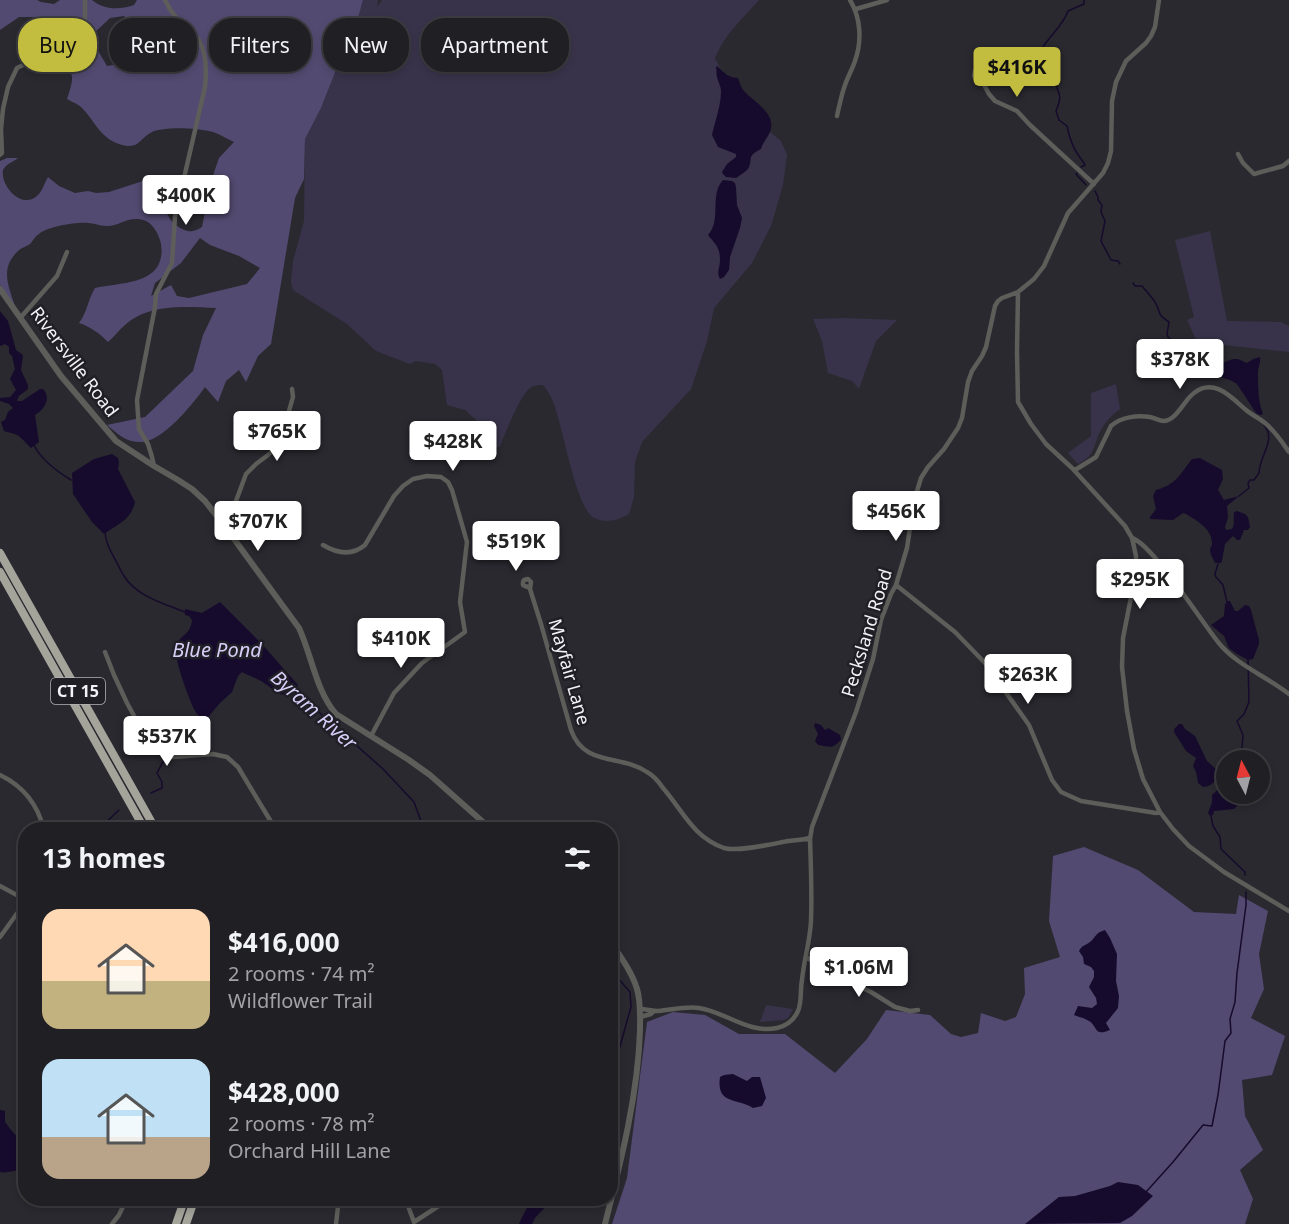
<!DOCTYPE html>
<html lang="en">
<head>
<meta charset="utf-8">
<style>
	:root { --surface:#201f24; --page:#28272c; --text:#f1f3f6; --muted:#a2a2a6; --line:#3d3d41; --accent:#c2bd3f }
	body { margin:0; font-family:"Noto Sans",sans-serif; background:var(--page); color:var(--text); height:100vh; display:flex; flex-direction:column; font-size:22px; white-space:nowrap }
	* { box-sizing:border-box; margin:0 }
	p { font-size:20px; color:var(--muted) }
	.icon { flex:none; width:33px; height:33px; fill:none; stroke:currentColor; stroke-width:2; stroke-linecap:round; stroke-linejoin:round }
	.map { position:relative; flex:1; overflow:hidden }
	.details { position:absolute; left:18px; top:822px; width:600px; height:384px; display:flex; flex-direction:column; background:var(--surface); border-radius:24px; box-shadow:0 3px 9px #0003,0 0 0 2px var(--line) }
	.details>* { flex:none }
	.hud { position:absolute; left:18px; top:18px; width:600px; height:54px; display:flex; gap:12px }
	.needle { width:39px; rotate:353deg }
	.buttons { position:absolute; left:1216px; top:750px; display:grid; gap:12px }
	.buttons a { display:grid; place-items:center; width:54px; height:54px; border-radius:50%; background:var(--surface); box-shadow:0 3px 9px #0003,0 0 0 2px var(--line); font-size:30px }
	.price { position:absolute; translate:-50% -51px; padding:0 14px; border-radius:6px; background:#fff; color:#222; font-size:20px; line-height:39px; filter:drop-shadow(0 2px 3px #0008) }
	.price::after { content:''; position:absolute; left:50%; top:36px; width:18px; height:14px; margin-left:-9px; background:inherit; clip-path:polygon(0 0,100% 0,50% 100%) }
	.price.active { background:var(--accent); color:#111 }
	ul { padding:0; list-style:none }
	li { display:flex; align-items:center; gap:18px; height:150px; padding:0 24px }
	li span { display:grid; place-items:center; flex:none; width:168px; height:120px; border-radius:18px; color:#555 }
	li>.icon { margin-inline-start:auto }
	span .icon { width:72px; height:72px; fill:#fffc; stroke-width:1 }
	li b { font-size:26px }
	h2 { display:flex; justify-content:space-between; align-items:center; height:72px; padding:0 24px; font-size:26px }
	.tag { padding:0 21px; border-radius:24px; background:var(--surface); box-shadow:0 3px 9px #0003,0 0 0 2px var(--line); font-size:21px; line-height:54px }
	.tag.active { background:var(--accent); color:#111 }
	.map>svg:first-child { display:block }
</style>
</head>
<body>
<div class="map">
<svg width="1289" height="1224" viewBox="0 0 1289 1224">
	<rect width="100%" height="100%" fill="#2a2930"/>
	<path fill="#38334a" d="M363,0H378L377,7L382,0H759C743,18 724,35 715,58L727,82L769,131L781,141L787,155L783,185L771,226L752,263L714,308L707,341L691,389L642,442L635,462L634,497L629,514C618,520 607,524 594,518C574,506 563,421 551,397C549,393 546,389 543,385C539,385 534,385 530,388C521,394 504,435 500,447L483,448L475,445L478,430L477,421L465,410L447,405L442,370L435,364L416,361L410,364L376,351L347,324L293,290L291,282L293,261L304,221L305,139L321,108L338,65L354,33Z
		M1210,231L1227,321L1281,322L1289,326V352L1197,342L1187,320L1194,317L1175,240Z
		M843,318L897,320L876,341L859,389L852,381L828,373L822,341L813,319Z
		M1116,384L1120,409C1112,415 1106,421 1101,430C1092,446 1097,454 1078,464L1068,453L1091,436V393Z
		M766,1005L793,1009L788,1018L784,1020L760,1022Z"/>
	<path fill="#534a71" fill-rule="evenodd" d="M0,0H37L41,2L54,4L60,0H92C104,10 119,10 134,5L137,0H363L354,33L338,65L321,108L305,139L304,179L295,198L271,344L258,356L246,382L239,370L226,381L218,402L205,387C193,404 161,444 139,442C125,442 117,433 107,425L145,417L193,371L203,335L216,308C185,307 150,303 125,325C119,330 114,337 108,342C99,333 91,327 79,323C87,313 88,299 95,288C122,282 167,285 161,244C159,235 154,225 146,221C129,214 119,227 106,226C100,226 94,223 88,223C76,222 49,226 39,234C35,236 33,241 30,244C26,247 22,247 18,251C0,268 8,285 15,306L0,285V161L7,158H18C13,162 6,164 3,170C0,186 23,212 39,194C43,189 45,182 48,177L59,186L75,193L88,191L96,193L109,192L146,180L163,191H174C172,195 168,200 167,204C163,216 177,229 188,231C193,232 197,230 202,227L211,181L219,158L234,142C227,139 220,134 213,132C199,128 165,126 152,132C139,138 140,151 119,144C101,138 95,122 83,109C79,104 72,102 67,99C73,80 78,69 55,62L70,40L53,44L26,58L34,45L35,17H19L0,30ZM124,16L133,27L139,60L107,66L90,37L110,18ZM200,238L210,245L239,256L260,268L247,284L189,298L177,296L171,285L151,296L155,283L181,263Z
		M1084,847L1138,870L1194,912L1236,914L1239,895L1268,911L1259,954L1264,989L1251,1018L1285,1036L1272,1075L1242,1080L1245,1116L1263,1150L1240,1170L1253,1199L1245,1224H612L627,1178L647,1022L673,1012L705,1015L739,1034H785L835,1073L867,1039L886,1010L930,1015L951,1034L961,1037L978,1033L981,1013L1005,1021L1016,1017L1025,994L1024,968L1060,957L1049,921L1053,856Z"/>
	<path fill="#160b2c" d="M717,66C724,73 729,78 738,78C740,83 741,88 744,91C753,101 774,112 771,128C770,136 763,141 761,149C745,157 754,159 748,169C745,172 739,176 736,178L726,177L723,174L722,172L727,164L736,157V154L718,147L712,135C715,121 721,106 721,91C721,86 718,82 717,77C716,74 717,70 716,67Z
		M723,180L732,181L735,183L736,187L737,205L742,218L740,228L730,257L729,270L724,277L720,279C716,272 720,268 720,260C720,246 714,243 708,235C722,220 709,195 723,180Z
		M0,311L8,321L16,350L23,355L21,370L28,385V389L19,396L17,401H22L40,389H43C52,398 44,410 35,415L39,442L31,448C27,445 25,441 21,438C16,433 10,433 4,431L1,422L5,420L8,412L13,408L9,404L0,401V398L10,397L16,390L10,379L15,369L12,356L9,353V347L5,344L0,346Z
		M1194,355L1216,365L1233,359H1238L1247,363L1253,359L1260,357C1261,363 1258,367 1258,372C1258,386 1258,401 1263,414L1260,415L1256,413L1237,384L1230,380L1206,373L1193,366L1189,367L1181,359L1185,356Z
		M112,454L118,458L119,463L118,469L135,502C131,520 118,524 104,534L92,522L73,494L72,473L94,459Z
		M1200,458L1222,470L1223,479L1218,490L1224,500L1239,496L1227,506L1228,517L1225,527L1226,530L1232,529C1235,525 1233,518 1234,512L1237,511L1245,514L1248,517L1250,527L1248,530H1244L1240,540H1237L1233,536L1225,544L1222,561L1221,563H1215C1214,559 1210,555 1210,550C1210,548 1211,547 1212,545C1213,529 1197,521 1186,514L1183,513L1173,520L1150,519V517L1156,509L1153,496L1156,490C1176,485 1180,474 1192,459Z
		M1228,601H1230L1235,611H1238L1245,605L1249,606L1251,610L1259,640V644L1253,659L1248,660L1237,654L1229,648L1224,636L1211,625L1224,616L1225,604Z
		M220,602L261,643L298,685L296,691C276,699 279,692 264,683C257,678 249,676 242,672L238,676L232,692L220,703L204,722C201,718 197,715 195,711C189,699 174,660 176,647C180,633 190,637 192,620L189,616L185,615V609L202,613Z
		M815,723L821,725L825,730L828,728L840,735L841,740C831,749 833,747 818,745L815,741L818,734L814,726Z
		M1179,724H1182L1185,729L1195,736L1207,761L1218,771C1216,781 1213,786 1203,787L1198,783L1196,772L1193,766L1196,758L1186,751L1174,732V729Z
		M1221,787L1227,790V794H1238L1239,804L1234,809L1214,811L1213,815L1210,816L1208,813L1212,802V795Z
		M1105,930L1110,938L1117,954L1116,981L1119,996L1118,1008L1106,1023L1110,1030C1093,1037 1098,1026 1089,1021C1085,1018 1078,1017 1074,1015L1078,1006L1092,1008L1097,1004L1096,998L1089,987L1094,977V971L1091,967L1084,964L1083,957L1079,951C1082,945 1085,946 1090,942C1097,936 1095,933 1105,930Z
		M733,1074L747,1081L752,1077H760L766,1098L762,1106L753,1108C737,1098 716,1105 720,1077L724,1075Z
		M0,1110L5,1111V1122L11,1130L25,1145V1170C17,1169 8,1174 0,1172Z
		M1118,1182L1138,1185L1153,1196L1132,1216L1120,1223L1025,1224L1059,1197L1075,1196L1110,1186Z
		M532,1199H553L535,1218L532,1224H519L522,1217Z"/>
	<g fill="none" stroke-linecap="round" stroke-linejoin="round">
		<path stroke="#160b2c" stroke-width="1.5" d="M1081,167L1085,165C1083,161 1081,159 1079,156C1072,147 1069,136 1067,126L1059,120L1056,111C1064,92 1057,95 1055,80C1055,74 1056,69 1055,63L1046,57L1041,50C1049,36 1063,26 1068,11L1084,4V0
			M1077,173L1076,174L1086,185
			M1095,191L1098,197V200L1102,205L1101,212L1105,221L1101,241L1111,260L1118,261L1120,264
			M1133,283L1135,286H1142C1146,291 1151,296 1155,302C1162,313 1155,313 1169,322L1167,334L1168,337L1174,342L1176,349
			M34,445C41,460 58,472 71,480
			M1239,496L1249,488L1248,483L1250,480H1254L1259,473C1259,456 1277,440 1264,425
			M105,532C106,545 112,553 117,563C120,568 121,572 124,576C136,596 165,604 185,612
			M1218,564L1215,574L1216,577L1223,585L1227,602
			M294,690L383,769L414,802L422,824L427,830
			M168,750C173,735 180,737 192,732C196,730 200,725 204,722
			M1241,760L1243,735L1237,721L1244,714L1249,702L1248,660
			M151,793L162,788V782L157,773L165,758
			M1211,816L1213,826L1220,837L1221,849L1245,872V875
			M60,830H66
			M98,830L119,810
			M610,969L630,992L631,1007L610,1082
			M1146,1192L1173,1162L1203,1125L1212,1126L1218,1095L1225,1041L1231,1033L1230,1019L1235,1002L1237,973L1246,905V892"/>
		<path stroke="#5d5d5a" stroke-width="4.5" d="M856,9L887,0
			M983,83L979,82L974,76L975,71C983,65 988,70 988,79L983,83L989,94L995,101L1017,111L1030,125L1094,184
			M837,116C839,107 841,97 844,88C847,78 852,70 855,61C862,41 861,18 850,0
			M1238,154L1243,163L1254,174L1283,166L1289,161
			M0,155L2,153L1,129L3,109L8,87L17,68L73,40L82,28L85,18V0
			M1018,292L1017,351L1018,402L1031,424L1046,444L1072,468L1125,526L1132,538L1136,556V572L1123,638L1122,667L1127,711L1134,749L1143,779L1160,812L1173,829L1189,846L1224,872L1289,911
			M21,317L57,276L67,252
			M154,466L152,457L148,444L139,429L137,400L155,307L156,294L172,263L175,217L205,87C207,66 207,43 189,29C178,20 171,13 165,0
			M1075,470L1096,457L1111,426C1121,417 1137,415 1150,417C1155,418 1159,421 1164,421C1177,420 1184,400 1194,393C1214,377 1232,398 1246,410C1252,415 1259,418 1265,423C1275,431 1282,442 1289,452
			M226,528L246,474L256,464L268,455L276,447L281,439L293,397L292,389
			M1132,538C1153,545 1201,621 1218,642C1236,665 1266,676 1289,694
			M323,545C338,554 352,556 365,545L394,496L403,486L413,479L427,476L441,477L448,482L452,490L467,542L460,602L465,632L422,663L394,693L371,736
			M896,585L955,632L985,663L1029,725L1052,780L1061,792L1081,801L1156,813L1160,812
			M530,586L527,587L523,585V582L524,580L528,579L531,582L530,589L541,624L571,730C584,767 621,754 647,772C654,776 659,782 663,788C683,811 693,837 724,848C738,852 772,844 788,841C795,840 803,840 810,838
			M105,652L114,675L127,703L149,743L159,751L173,757L213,754L227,757L238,767L276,830
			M0,775C23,786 38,805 44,830
			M0,886L26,900
			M0,937L26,901
			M806,957L836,976L871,992L895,1007L910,1011L918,1010
			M640,1009C646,1009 652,1011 658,1011C672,1010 685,1006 699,1008C726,1012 748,1034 777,1028C786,1026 794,1020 798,1011C802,1002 800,990 802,980C804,960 810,941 811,921C812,894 811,866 810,839L812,827L856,712L873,659L881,620L891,594L896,585L907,548L914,501L921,478L928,467L944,449L958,428L962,418L968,382L972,371L982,356L986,347L995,306L998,301L1002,298L1018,292L1034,279L1044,266L1068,213L1103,173L1108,163L1111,151L1112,101L1116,82L1126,61L1146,43L1151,36L1155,27L1159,0
			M640,1017L651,1014L654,1011
			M405,1198L414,1222L451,1198
			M112,1224L119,1215L127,1198
			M336,1224L339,1198"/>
		<path stroke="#5d5d5a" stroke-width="6" d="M0,289L61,376L116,441L154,466L178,480L192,489L205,501L226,528L299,628C312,656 316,691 336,714L409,760L430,775L492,830
			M605,1224C621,1161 638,1095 640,1030C640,1017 641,1002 637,989C632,972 620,956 610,941"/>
		<path stroke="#a4a49b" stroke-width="8" d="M0,553L156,830
			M0,572L145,830
			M176,1224L185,1198
			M186,1224L195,1198"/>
	</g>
	<g text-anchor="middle" stroke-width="5" stroke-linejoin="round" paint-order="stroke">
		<rect fill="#201f26" stroke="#b4b3b8" stroke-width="1.5" x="51" y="678" width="54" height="26" rx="4.5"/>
		<g font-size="16" font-weight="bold" fill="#f3f2f7">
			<text x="78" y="697">CT 15</text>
		</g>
		<g font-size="18" fill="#f3f2f7" stroke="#201f26">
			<text transform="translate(74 362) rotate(53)" y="6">Riversville Road</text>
			<text transform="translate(867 633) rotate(-73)" y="6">Pecksland Road</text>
			<text transform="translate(569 672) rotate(74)" y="6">Mayfair Lane</text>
		</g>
		<g font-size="20" font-style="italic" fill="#d7cef7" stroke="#201f26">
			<text x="217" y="657">Blue Pond</text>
			<text transform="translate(314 710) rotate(42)" y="7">Byram River</text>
		</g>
	</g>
</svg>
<div class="buttons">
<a><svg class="needle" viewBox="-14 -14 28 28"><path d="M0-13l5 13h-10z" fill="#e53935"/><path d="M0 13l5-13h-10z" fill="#a2a2a6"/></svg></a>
</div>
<b class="price active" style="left:1017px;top:98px">$416K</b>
<b class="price" style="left:186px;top:226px">$400K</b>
<b class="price" style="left:1180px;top:390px">$378K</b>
<b class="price" style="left:277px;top:462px">$765K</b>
<b class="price" style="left:453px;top:472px">$428K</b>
<b class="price" style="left:896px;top:542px">$456K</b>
<b class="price" style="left:258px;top:552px">$707K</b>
<b class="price" style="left:516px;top:572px">$519K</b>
<b class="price" style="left:1140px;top:610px">$295K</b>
<b class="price" style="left:401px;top:669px">$410K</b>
<b class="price" style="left:1028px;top:705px">$263K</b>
<b class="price" style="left:167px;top:767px">$537K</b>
<b class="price" style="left:859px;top:998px">$1.06M</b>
<div class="hud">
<a class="tag active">Buy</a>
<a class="tag">Rent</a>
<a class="tag">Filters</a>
<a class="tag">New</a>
<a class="tag">Apartment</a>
</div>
<section class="details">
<h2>13 homes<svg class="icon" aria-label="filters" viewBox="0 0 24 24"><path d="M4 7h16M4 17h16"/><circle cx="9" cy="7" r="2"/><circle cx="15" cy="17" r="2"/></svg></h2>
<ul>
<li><span style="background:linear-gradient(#ffd9b3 60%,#c2b280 0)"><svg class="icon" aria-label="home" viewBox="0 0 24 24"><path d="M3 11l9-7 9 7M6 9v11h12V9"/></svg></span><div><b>$416,000</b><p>2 rooms · 74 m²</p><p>Wildflower Trail</p></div></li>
<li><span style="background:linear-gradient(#bfe0f5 65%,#b9a48a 0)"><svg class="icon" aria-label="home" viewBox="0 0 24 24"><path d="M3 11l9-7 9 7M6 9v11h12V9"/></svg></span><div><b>$428,000</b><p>2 rooms · 78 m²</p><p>Orchard Hill Lane</p></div></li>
</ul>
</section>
</div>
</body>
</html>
